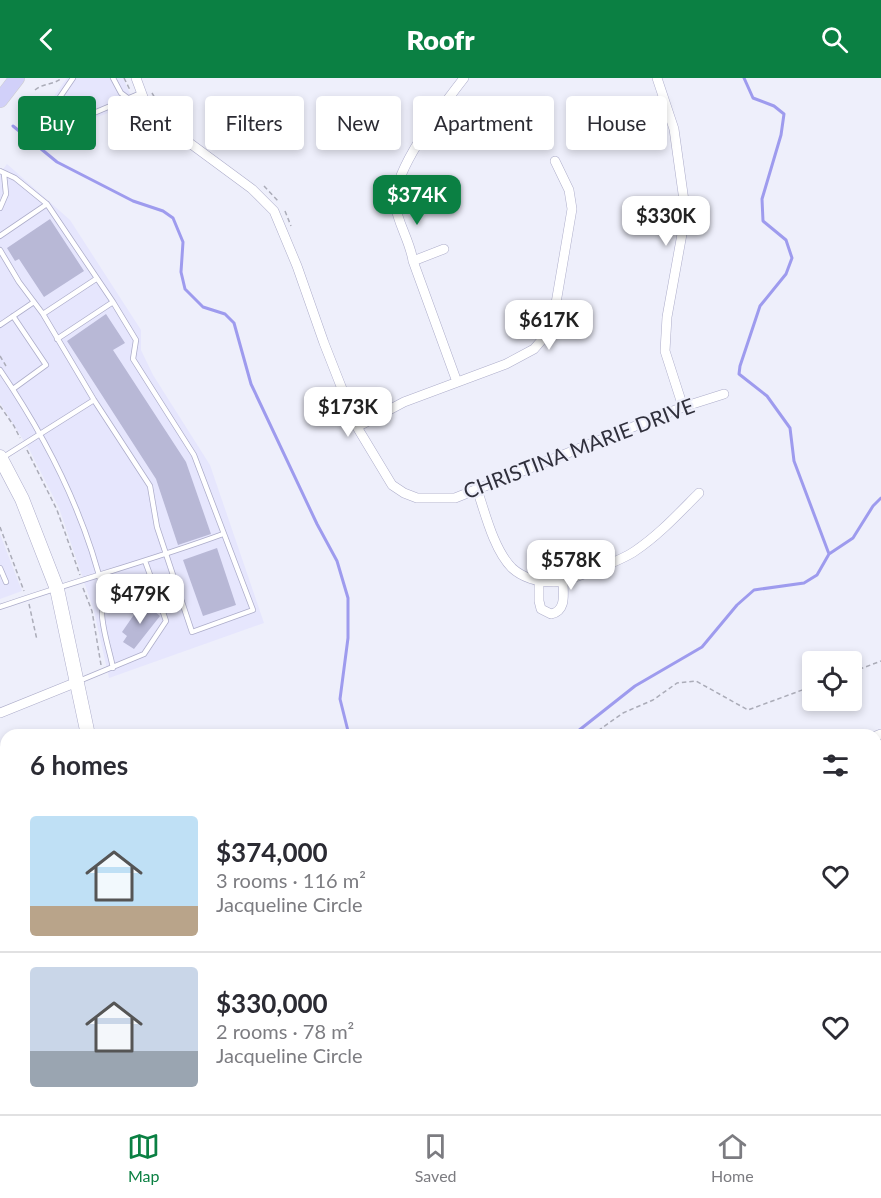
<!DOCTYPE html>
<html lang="en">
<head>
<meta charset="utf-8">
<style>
	:root { --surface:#fff; --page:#f2f2f3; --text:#2b2b33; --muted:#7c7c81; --line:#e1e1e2; --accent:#0b8043 }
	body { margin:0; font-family:Lato,sans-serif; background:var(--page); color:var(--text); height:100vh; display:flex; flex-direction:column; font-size:22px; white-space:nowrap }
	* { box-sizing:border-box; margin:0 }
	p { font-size:20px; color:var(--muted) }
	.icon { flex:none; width:33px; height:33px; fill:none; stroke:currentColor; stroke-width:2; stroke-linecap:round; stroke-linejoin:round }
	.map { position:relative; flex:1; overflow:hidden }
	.side { position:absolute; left:0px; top:651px; width:882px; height:386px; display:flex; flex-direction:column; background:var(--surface); border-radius:18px 18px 0 0; box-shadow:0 3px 9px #0003 }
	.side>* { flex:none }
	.hud { position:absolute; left:18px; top:18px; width:846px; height:54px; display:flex; gap:12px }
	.buttons { position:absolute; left:802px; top:573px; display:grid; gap:12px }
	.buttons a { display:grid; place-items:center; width:60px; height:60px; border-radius:6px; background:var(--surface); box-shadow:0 3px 9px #0003; font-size:30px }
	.price { position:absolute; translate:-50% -51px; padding:0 14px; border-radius:12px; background:#fff; color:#222; font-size:20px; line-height:39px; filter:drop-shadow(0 2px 3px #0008) }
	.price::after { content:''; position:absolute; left:50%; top:36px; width:18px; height:14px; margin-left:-9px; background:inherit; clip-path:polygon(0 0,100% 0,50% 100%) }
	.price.selected { background:var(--accent); color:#fff }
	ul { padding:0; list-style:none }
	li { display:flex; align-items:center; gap:18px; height:150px; padding:0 30px }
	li+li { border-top:2px solid var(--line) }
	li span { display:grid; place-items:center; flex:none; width:168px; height:120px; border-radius:6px; color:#555 }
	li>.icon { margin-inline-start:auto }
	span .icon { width:72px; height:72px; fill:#fffc; stroke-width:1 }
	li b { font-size:26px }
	h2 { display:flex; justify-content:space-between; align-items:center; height:72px; padding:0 30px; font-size:26px }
	.chip { padding:0 21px; border-radius:6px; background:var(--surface); box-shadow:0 3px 9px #0003; font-size:21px; line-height:54px }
	.chip.selected { background:var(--accent); color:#fff }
	header { display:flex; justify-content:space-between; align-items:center; height:78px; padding:0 30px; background:var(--accent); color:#fff; font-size:27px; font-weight:800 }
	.menu { display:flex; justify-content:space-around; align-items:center; height:84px; border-top:2px solid var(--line); background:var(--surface); font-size:16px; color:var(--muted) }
	.menu a { display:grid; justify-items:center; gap:3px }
	.menu .selected { color:var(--accent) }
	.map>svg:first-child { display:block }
</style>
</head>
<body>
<header><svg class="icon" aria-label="back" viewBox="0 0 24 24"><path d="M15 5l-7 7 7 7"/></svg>Roofr<svg class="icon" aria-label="search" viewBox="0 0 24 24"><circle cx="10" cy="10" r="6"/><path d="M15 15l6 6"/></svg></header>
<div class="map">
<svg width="881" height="1036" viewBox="0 0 881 1036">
	<rect width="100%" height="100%" fill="#eeeffb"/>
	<path fill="#e6e6fd" d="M67,0H123L134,25L71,49L47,28Z
		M7,86L70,142L141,252V272L153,297L210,387L264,545L109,600L94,533L59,430L29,371L0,325V95Z
		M0,456L22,513L0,521Z"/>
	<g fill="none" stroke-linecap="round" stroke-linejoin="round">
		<path stroke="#9e9bee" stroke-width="3" d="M744,0L753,20L774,28L784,36L781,57L762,121L763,143L786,162L792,180L786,196L760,228L740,288L739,296L767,318L790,350L794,383L829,476
			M13,48L57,84L133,123L163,133L173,140L183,164L181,194L185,211L203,229L225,236L234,245L251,306L317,446L337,483L348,520V560L340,621L349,657
			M573,657L635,608L702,569L737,527L754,512L804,505L817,497L829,476L853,460L873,428L881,420
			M166,1036L172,1030"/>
	</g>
	<path fill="#b8b8d6" d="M50,141L84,193L44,219L19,181L15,183L7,170Z
		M106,236L125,265L113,272L186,384L211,456L178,467L156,401L67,263Z
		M217,470L236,527L203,538L183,482Z
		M152,524L156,529L154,533L160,538L134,571L123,564L127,558L122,554L142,525L148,529Z"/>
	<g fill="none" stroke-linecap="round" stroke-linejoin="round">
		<g stroke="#adadca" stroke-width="6">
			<path id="service" d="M73,0L60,19C62,32 70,36 82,40L141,15
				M113,0L121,15L129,21
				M0,93L15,100L47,126L113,224L136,262L133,281L194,377L253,532L192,554L157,449L150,408L94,322L43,236L19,204L0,172
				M0,130L6,116L4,96
				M0,158L47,126
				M43,236L96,201
				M0,247L34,224
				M57,261L113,224
				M0,292C47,361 85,435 104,517C105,524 102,529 102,535C102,551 110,574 113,590
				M13,311L46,287L13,238
				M2,380L94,322
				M0,490L6,504
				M105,521L153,505L145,483
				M0,529C74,503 150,483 223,456
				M79,603L144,576L166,543L153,505
				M0,913L6,918"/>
		</g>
		<g stroke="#adadca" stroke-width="10">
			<path id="minor" d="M136,0L149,35L252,111L274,133L297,188L324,265L357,349L392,407L404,415L417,420H455L683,329L724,316
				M657,0L674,51L685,130L682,156L667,239L665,273L683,329
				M413,183L444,171
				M457,304L413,183C410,163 398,146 395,126C392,93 443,27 464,0
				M357,349L404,324L506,286L534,271L547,256L555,231L572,131L569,112L555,83
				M477,411C485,435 494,472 512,490C523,500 539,504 554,504C570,503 622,482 635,473C659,457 679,435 699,415
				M539,502V523L541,531L551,536C567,533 563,515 563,502
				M0,635L77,604
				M876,658L881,656
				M876,791L881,789
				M0,874L6,882
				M876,926L881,924
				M837,1030L839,1036
				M431,1036L432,1030
				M592,1036L606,1030"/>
		</g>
		<g stroke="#adadca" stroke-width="15">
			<path id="secondary" d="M0,379L22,421L57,511L88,657
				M267,1030L272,1036"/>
		</g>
		<g stroke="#cdcdd0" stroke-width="16">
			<path id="primary" d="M0,22L17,0"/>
		</g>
		<path stroke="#abacb8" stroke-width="1.5" stroke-dasharray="4.5 3" stroke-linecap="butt" d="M124,0L130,12
			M35,12C43,5 54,7 62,0
			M152,15L162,32
			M264,108L279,124
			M285,133L291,148
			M0,278L6,288
			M0,328L14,348L20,360
			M27,372L57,432L80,497
			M0,449L24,513
			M83,510L92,533L101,587
			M29,526L37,562
			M852,594L881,583
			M592,657L623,635L653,622L677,605L696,603L748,632L813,608
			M306,1030L309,1036"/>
		<use href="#service" stroke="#fff" stroke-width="4.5"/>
		<use href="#minor" stroke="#fff" stroke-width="9"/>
		<use href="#secondary" stroke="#fff" stroke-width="14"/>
		<use href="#primary" stroke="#d1d0f9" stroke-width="15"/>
	</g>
	<g text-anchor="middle" stroke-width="4.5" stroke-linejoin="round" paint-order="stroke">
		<g font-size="21" fill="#30303c" stroke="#eeeffb">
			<text transform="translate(579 371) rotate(-21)" y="7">CHRISTINA MARIE DRIVE</text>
		</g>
	</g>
</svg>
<div class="buttons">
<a><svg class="icon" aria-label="locate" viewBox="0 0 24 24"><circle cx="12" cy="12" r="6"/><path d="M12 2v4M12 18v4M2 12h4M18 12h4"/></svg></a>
</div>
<b class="price selected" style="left:417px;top:148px">$374K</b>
<b class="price" style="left:666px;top:169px">$330K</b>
<b class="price" style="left:549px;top:273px">$617K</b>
<b class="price" style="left:348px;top:360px">$173K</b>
<b class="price" style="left:571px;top:513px">$578K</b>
<b class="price" style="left:140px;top:547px">$479K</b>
<div class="hud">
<a class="chip selected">Buy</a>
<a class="chip">Rent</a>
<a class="chip">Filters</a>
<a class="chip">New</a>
<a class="chip">Apartment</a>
<a class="chip">House</a>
</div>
<section class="side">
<h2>6 homes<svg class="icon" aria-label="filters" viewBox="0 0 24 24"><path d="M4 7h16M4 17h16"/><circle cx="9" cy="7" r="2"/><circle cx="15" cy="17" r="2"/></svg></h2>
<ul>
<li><span style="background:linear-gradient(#bfe0f5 75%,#b9a48a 0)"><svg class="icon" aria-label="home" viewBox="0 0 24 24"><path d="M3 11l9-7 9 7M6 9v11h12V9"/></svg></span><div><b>$374,000</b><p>3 rooms · 116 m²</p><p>Jacqueline Circle</p></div><svg class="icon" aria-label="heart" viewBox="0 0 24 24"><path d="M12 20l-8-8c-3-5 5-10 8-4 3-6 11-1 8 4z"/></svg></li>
<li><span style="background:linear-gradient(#c9d6e8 70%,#9aa5b1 0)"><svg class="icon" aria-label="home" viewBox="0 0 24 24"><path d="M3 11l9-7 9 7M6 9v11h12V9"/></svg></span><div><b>$330,000</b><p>2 rooms · 78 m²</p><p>Jacqueline Circle</p></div><svg class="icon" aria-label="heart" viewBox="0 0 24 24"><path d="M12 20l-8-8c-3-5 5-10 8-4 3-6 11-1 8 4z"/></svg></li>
</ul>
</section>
</div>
<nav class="menu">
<a class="selected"><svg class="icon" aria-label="map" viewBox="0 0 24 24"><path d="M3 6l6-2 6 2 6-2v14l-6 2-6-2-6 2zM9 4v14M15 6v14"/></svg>Map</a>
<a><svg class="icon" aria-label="saved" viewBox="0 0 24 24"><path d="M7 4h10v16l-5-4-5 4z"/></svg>Saved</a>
<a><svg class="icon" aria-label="home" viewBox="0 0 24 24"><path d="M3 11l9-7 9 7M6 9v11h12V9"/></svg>Home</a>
</nav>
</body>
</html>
